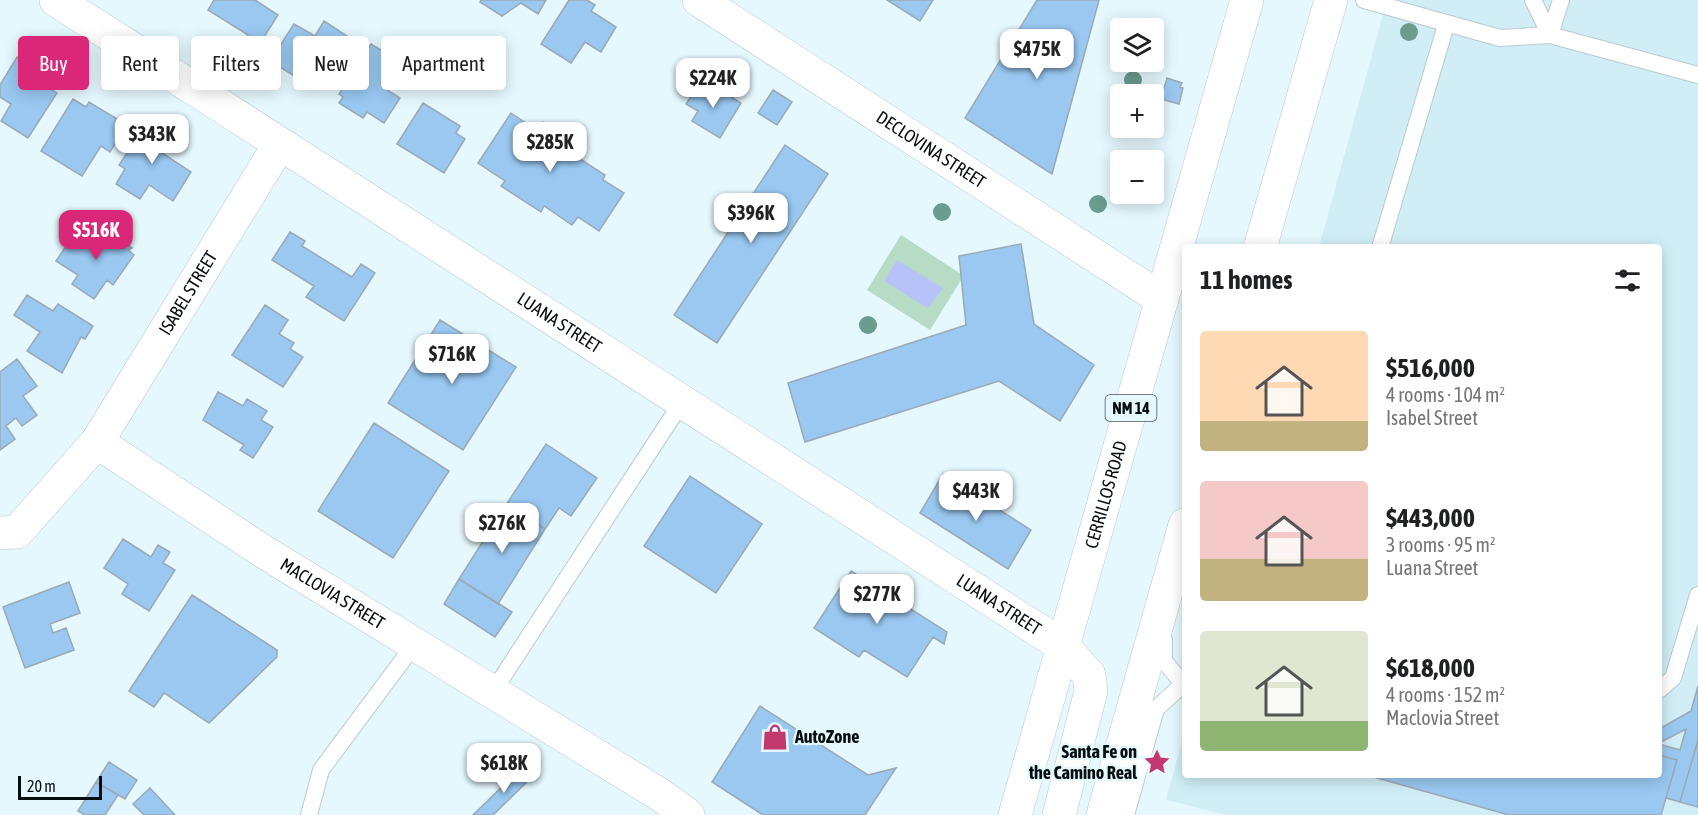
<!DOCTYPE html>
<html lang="en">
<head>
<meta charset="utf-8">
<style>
	:root { --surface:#fff; --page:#f6f6f6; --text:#202124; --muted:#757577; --accent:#db2777 }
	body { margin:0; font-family:"Asap Condensed",sans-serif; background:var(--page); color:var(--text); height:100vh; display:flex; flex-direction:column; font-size:22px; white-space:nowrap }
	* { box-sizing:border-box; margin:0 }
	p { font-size:20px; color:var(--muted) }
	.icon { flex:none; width:33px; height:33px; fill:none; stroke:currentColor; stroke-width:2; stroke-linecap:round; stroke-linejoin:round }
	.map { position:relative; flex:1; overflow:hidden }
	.details { position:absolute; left:1182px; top:244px; width:480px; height:534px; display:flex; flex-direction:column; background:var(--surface); border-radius:6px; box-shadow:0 3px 15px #0003 }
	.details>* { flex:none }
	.hud { position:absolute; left:18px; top:36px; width:570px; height:54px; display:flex; gap:12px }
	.tools { position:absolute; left:1110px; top:18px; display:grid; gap:12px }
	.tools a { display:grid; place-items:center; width:54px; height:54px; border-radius:6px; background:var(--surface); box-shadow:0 3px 15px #0003; font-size:30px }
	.scale { position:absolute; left:18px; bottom:15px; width:84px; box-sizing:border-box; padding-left:6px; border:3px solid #060d0f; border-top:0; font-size:16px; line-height:21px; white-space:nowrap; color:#060d0f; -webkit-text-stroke:4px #e4f8fe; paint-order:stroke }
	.price { position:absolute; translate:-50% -51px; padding:0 14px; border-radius:12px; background:#fff; color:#222; font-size:20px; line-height:39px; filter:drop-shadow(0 2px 3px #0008) }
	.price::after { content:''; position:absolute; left:50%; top:36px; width:18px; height:14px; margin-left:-9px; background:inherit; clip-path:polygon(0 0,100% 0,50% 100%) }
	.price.current { background:var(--accent); color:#fff }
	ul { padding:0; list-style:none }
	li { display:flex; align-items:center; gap:18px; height:150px; padding:0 18px }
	li span { display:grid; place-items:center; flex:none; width:168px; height:120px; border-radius:6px; color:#555 }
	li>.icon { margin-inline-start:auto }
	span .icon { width:72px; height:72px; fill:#fffc; stroke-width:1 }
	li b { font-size:26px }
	h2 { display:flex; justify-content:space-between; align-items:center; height:72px; padding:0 18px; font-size:26px }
	.tag { padding:0 21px; border-radius:6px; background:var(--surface); box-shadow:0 3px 15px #0003; font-size:21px; line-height:54px }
	.tag.current { background:var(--accent); color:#fff }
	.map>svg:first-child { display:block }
</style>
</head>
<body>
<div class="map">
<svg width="1698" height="815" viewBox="0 0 1698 815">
	<rect width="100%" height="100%" fill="#e4f8fe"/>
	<path fill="#d1eef6" d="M1387,0H1698V815H1226L1166,800L1185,731V776H1659V248L1319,247Z"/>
	<path fill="#b7dbc5" d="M901,235L961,274V280L930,330L867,290Z"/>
	<path fill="#b7c3f8" d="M897,260L943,288L928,308L884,281Z"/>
	<path fill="#9ac8f1" stroke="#9ca9b5" stroke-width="1.5" d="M214,0H255L278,15L245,67L232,59L248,35L208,10Z
		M481,0H546L538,14L521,3L502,16L480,2Z
		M569,0H587L595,5L591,11L616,27L601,52L585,42L571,63L541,44Z
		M887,0H933L920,21Z
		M1037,0H1099L1052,174L965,118Z
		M324,21L353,40L324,87L312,80L309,85L270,61L294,24L315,36Z
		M371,44L400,62L384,88L400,98L384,123L367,112L363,118L339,103L343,97L339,94Z
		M17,57L53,79L48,87L57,93L28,138L1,121L11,104L0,97V85Z
		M1167,78L1182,83L1180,87L1183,88L1179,104L1161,99Z
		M699,84L710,91L713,86L741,103L720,138L692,121L698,111L686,104Z
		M773,90L792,102L777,125L758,113Z
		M73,99L86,107L89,102L127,125L110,152L101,146L82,176L41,151Z
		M423,103L460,126L456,133L465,139L444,173L397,144Z
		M511,113L538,131L543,122L583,148L577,157L605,175L603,180L624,193L599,231L578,217L572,225L544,206L541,212L501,186L505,181L478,163Z
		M152,115L170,127L156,149L191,172L173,201L149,185L140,199L116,184L125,169L119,165Z
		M785,145L828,174L717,343L674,315Z
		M104,229L132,248L128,250L134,255L113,285L107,280L94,299L72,284L78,275L56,261L75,233L93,245Z
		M290,232L305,241L302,246L352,277L361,264L375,273L344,321L306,297L314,286L272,260Z
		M1021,244L1034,324L1094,365L1060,421L999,381L805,442L788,383L966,325L959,256Z
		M27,295L53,311L58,304L93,326L85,339L81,337L62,373L27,351L40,332L14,315Z
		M265,305L288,320L279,334L294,343L290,349L303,357L283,387L232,355Z
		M440,320L516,367L463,450L388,403Z
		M17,359L37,386L23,396L37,415L22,426L16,418L6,426L15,439L0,450V372Z
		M218,392L243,406L247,399L267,411L261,420L273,427L253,458L240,450L244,445L203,420Z
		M374,423L449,471L393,558L318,511Z
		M546,444L597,478L571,516L559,508L545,529L506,505Z
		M943,474L1031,530L1008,569L920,513Z
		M690,476L762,524L716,593L644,546Z
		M506,505L545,529L498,604L459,579Z
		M123,539L151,557L158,545L170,552L163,563L175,570L149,611L122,594L128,584L104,568Z
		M851,571L947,632L944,644L933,637L907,677L864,650L859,657L814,628Z
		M459,579L512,612L495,637L444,604Z
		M69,582L80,613L50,624L53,633L66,628L74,650L25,668L3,607Z
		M192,595L277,650V657L209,723L164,693L154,707L129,691Z
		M1698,686V740L1680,802L1666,798L1677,760L1659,755V744L1680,750L1686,729L1659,743V729L1691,711Z
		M760,706L868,775L896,768L865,815H763L712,782Z
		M1698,740V807L1680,802Z
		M1659,755L1677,760L1661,815H1509L1370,776H1659Z
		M109,762L137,780L125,799L96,782Z
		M520,769L530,779L493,815H473Z
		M96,782L118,795L105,815H85L78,811Z
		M150,788L175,815H144L133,804Z"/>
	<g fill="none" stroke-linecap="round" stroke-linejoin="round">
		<g stroke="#b7cad0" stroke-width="18">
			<path id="lane" d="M1364,0L1500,38L1550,35L1698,75
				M1533,0L1550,35
				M1550,35L1561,0
				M1380,248L1446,25
				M1164,640V661L1185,686
				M1659,690L1673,678L1698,595
				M492,693L682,402
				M309,815L321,770L414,645
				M1126,815L1156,709L1182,685"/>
		</g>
		<g stroke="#b7cad0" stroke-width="34">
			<g id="street">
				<path id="s1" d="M56,0L1063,646"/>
				<path id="s2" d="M699,0L1162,299"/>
				<path id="s3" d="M97,442L261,550L659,794L688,815"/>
				<path id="s4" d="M0,533L17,532L97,442L279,145"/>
			</g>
		</g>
		<g stroke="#b7cad0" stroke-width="34">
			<g id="primary">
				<path d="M1260,248L1331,0"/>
				<path id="s5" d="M1015,815L1247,0"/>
				<path d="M1059,815L1091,691L1089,675L1063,646"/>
				<path d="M1103,815L1185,525"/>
			</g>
		</g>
		<use href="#lane" stroke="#fff" stroke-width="16"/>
		<use href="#street" stroke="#fff" stroke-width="33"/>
		<use href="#primary" stroke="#fff" stroke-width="33"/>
	</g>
	<g fill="#6b9c8e">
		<circle cx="1409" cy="32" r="9"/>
		<circle cx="1133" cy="80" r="9"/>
		<circle cx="1098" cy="204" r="9"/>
		<circle cx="942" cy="212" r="9"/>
		<circle cx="868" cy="325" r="9"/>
	</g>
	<defs>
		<g id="shop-bare" transform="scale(2.07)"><path d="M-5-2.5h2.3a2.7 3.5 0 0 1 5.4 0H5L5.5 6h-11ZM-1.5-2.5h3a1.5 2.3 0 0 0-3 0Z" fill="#c3386e" stroke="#e4f8fe" stroke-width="2.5" paint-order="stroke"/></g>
		<g id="sight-bare" transform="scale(2.07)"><path d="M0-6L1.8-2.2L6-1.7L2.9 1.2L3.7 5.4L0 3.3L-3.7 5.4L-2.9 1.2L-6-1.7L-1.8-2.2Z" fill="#c3386e" stroke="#e4f8fe" stroke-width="2.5" paint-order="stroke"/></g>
	</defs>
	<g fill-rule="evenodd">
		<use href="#shop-bare" x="775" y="737"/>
		<use href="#sight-bare" x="1157" y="762"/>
	</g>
	<g text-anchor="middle" stroke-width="4.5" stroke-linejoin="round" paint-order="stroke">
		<rect fill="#e4f8fe" stroke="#495457" stroke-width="1.5" x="1105.5" y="395" width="51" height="26" rx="4.5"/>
		<g font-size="16" font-weight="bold" fill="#060d0f">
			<text x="1131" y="414">NM 14</text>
		</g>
		<g font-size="18" fill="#060d0f" stroke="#e4f8fe">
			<text dy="6" stroke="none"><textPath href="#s2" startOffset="276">DECLOVINA STREET</textPath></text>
			<text dy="6" stroke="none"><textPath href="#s4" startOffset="312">ISABEL STREET</textPath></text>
			<text dy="6" stroke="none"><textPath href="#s1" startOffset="598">LUANA STREET</textPath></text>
			<text dy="6" stroke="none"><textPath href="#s5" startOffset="333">CERRILLOS ROAD</textPath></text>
			<text dy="6" stroke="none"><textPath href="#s3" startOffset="280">MACLOVIA STREET</textPath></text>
			<text dy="6" stroke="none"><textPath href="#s1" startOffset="1120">LUANA STREET</textPath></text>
		</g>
		<g font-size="18" font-weight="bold" fill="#060d0f" stroke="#e4f8fe" text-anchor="start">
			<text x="795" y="743">AutoZone</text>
			<text x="1137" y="758" text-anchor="end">Santa Fe on<tspan x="1137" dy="21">the Camino Real</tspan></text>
		</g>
	</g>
</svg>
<div class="tools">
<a><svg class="icon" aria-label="layers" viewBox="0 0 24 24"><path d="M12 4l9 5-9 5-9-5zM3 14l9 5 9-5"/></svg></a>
<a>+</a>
<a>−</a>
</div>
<div class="scale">20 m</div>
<b class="price" style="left:1037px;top:80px">$475K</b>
<b class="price" style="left:713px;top:109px">$224K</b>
<b class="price" style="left:152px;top:165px">$343K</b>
<b class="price" style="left:550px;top:173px">$285K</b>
<b class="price" style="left:751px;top:244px">$396K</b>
<b class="price current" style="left:96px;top:261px">$516K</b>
<b class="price" style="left:452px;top:385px">$716K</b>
<b class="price" style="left:976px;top:522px">$443K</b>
<b class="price" style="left:502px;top:554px">$276K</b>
<b class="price" style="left:877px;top:625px">$277K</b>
<b class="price" style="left:504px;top:794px">$618K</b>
<div class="hud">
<a class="tag current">Buy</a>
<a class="tag">Rent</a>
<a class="tag">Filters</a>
<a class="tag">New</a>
<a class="tag">Apartment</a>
</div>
<section class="details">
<h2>11 homes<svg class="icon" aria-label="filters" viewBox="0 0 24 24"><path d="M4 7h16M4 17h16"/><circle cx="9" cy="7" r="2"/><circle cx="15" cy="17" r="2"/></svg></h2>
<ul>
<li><span style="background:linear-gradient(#ffd9b3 75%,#c2b280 0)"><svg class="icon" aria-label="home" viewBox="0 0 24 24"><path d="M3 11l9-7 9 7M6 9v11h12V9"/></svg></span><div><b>$516,000</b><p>4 rooms · 104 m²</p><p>Isabel Street</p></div></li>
<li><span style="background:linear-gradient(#f6c9c9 65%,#c2b280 0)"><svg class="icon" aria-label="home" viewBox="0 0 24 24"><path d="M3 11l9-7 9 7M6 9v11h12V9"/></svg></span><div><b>$443,000</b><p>3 rooms · 95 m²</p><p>Luana Street</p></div></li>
<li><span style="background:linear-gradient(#dfe7d0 75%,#8fb573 0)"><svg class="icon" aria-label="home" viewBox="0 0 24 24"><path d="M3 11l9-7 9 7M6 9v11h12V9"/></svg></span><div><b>$618,000</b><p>4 rooms · 152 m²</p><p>Maclovia Street</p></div></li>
</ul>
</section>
</div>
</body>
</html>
